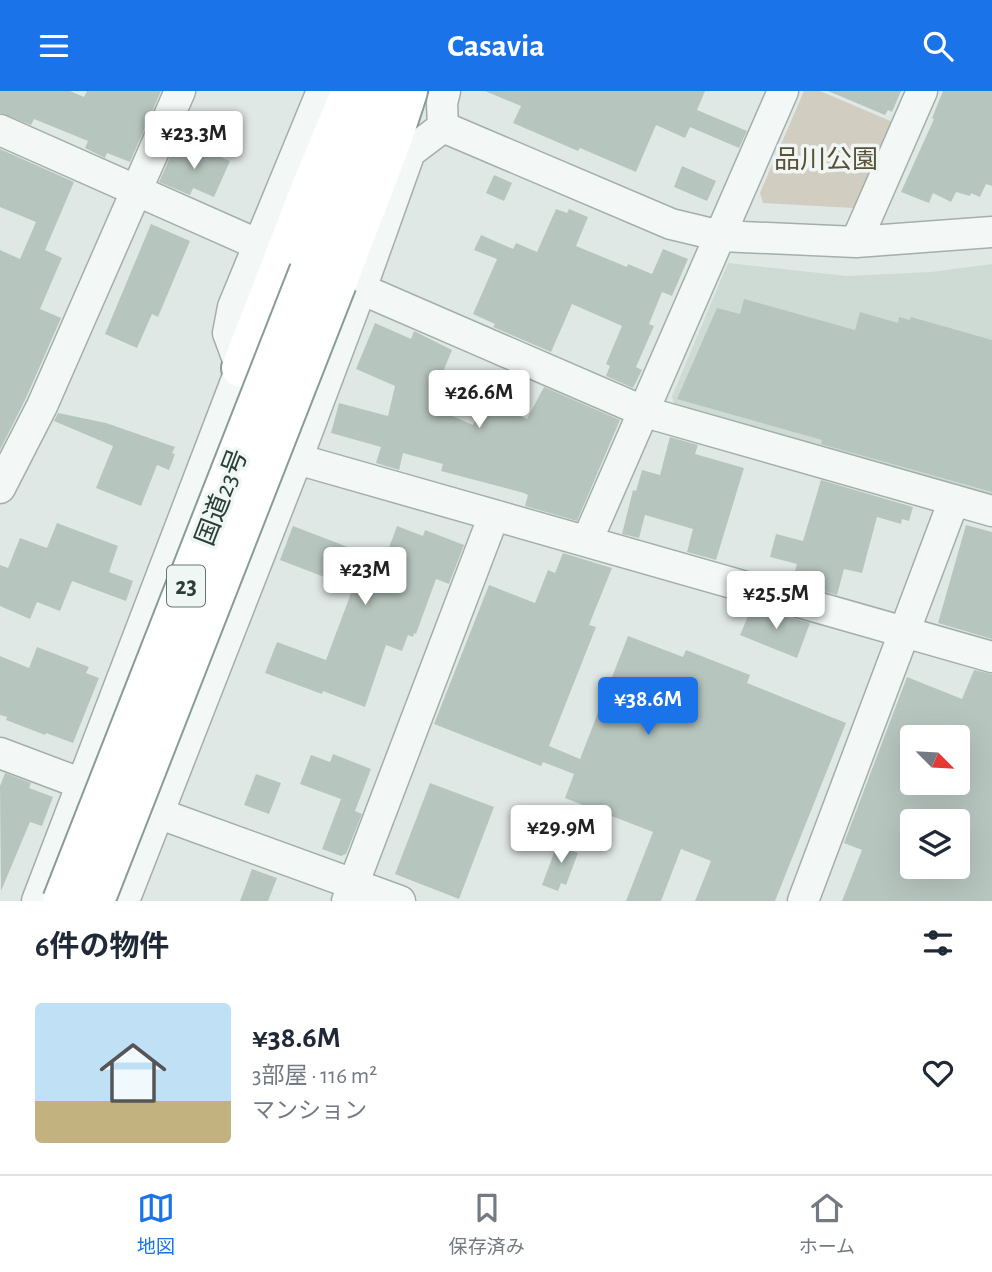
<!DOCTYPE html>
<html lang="ja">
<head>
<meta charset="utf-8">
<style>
	:root { --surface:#fff; --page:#f6f6f7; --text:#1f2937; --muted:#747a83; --line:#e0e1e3; --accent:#1a73e8 }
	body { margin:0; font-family:"Alegreya Sans","Noto Sans JP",sans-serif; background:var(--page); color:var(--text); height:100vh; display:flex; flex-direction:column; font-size:26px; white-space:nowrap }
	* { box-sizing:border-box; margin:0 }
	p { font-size:23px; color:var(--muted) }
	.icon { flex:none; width:38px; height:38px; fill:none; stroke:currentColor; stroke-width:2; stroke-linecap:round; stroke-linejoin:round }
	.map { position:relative; height:810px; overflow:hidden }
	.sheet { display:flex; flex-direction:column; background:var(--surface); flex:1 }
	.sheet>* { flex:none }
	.needle { width:46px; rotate:114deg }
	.controls { position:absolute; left:900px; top:634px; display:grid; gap:14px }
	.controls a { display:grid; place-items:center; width:70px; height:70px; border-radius:7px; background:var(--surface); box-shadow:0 7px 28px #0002; font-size:35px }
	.price { position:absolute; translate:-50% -60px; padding:0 16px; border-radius:7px; background:#fff; color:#222; font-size:23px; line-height:46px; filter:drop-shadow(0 2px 4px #0008) }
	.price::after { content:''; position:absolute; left:50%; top:42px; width:21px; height:16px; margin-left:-10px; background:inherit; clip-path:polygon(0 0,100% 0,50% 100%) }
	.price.on { background:var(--accent); color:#fff }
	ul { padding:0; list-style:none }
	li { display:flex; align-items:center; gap:21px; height:175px; padding:0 35px }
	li+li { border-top:2px solid var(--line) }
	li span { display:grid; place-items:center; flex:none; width:196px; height:140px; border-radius:7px; color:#555 }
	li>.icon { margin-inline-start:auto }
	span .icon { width:84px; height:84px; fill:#fffc; stroke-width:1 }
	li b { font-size:30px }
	h2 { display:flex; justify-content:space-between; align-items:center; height:84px; padding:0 35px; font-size:30px }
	header { display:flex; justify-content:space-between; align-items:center; height:91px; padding:0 35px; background:var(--accent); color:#fff; font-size:32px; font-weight:700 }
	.tabs { display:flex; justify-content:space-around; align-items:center; height:98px; border-top:2px solid var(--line); background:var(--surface); font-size:19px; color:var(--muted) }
	.tabs a { display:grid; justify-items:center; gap:4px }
	.tabs .on { color:var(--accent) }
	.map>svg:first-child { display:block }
</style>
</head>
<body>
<header><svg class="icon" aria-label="menu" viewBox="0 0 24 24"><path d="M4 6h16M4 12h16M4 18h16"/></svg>Casavia<svg class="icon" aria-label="search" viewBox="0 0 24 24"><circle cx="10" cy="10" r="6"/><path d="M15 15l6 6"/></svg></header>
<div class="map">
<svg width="992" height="810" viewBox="0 0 992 810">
	<rect width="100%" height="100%" fill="#e0e8e5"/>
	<path fill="#cedad4" d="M728,172L847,185L931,181L992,173V406L675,316L672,305Z"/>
	<path fill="#d2cdc1" d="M804,0H820L895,32L859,111L853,117L763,112L760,102Z"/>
	<path fill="#b7c5bf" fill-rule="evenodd" d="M0,0H70L84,6L87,0H161L130,71L107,62L105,67L85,57L88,50L34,28L31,34L0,22Z
		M485,0H705L697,19L747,40L739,57L690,36L685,47L656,34L636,81L580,57L578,60L513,32L521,15Z
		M828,0H901L892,21L888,19L885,24Z
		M943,0H992V95L986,93L980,106L971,102L970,105L956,101L951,111L933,102L929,112L901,101L934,28L932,27Z
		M187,52L230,70L214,106L193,97L190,104L159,91L175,55L184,59Z
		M0,58L74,91L45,159L62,167L40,218L61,227L26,307L0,359V159L20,168L36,131L0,116Z
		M682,75L716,90L707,110L674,96Z
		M494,84L512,92L504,110L486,102Z
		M556,118L567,122L569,118L588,126L576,155L627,176L628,173L652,183L663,158L688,168L672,205L662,201L649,233L654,235L636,276L642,279L633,297L606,285L610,275L606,273L622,235L572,213L551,261L493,236L495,233L473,223L497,168L474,159L481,144L513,158L516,152L537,161Z
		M151,133L190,150L158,226L152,223L137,257L105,243Z
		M744,208L855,239L860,221L898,232L899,226L910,229L911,226L992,249V401L821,353L822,349L677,308L717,217L740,223Z
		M375,232L411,248L414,240L452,259L429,315L473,334L484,309L527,328L544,296L620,329L577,430L525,415L528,404L524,402L441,380L443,373L403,362L399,379L376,372L381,356L331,342L339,312L388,325L395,295L356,278Z
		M58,322L106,332L175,356L172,362L175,363L169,379L157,374L141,415L96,397L113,355L54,330Z
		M670,346L698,354L695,363L744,377L716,469L687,461L693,438L645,424L639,447L622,443L633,399L636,400L642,379L660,384Z
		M821,389L913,416L909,430L902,428L901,433L877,426L862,482L844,478L837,504L792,491L797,473L770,466L776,443L803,450Z
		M57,432L118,455L109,481L133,490L126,510L72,490L60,520L37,511L30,528L0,515V474L8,477L20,447L47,457Z
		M966,434L992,441V548L938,532Z
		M293,435L384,470L397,435L423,445L425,439L464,454L449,493L436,488L416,543L414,542L413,546L408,544L402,560L386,554L365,616L323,600L322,603L265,582L277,551L326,569L353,497L280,469Z
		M563,462L612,477L589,534L596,536L549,655L580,668L628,545L683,566L686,559L750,584L747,592L846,632L775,810H695L711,770L681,758L661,810H626L653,741L565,707L574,683L543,671L541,675L434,633L489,494L535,512L548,479L555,482Z
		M752,516L810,532L797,567L740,544Z
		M37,556L89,576L86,582L99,587L73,652L46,642L45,644L6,629L7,626L0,624V565L29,577Z
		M974,579L992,583V810H842L862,759L844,752L907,586L962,608ZM912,646H957V691H912ZM912,730H957V775H912Z
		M333,663L371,678L355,720L362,723L346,763L341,765L322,758L341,708L300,693L311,664L330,671Z
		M5,682L31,692L29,697L53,706L42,735L30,731L1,800L0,695Z
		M256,683L281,692L269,723L244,714Z
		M430,692L494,716L459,808L395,783Z
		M560,746L576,752L573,760L578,762L566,794L561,792L558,800L542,794Z
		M252,778L277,787L268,810H240Z"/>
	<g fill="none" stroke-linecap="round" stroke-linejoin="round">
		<g stroke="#a2afaa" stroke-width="33">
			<path id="minor" d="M443,36L671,133L721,145L856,151L992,141
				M443,36L442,12L445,0
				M0,39L257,153
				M856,151L922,0
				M361,198L645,321L992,420
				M297,368L992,566
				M0,397L42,315L180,0
				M587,450L783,0
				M0,662L101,700
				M141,716L400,810
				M37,810L241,277L228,242L233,216L322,0
				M124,810L297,368L361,198L410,61L443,36
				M347,810L494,424
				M803,810L954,409"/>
		</g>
		<g stroke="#889e94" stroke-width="42">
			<path id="highway" d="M309,180L366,37L376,0
				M337,192L392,49L408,0
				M241,277L308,104L351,0"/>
		</g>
		<use href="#minor" stroke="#f3f7f5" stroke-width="30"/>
		<use href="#highway" stroke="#fff" stroke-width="38"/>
		<g stroke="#889e94" stroke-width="42" stroke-linecap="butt">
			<path id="highway-bridge" d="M62,810L309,180
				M95,810L337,192"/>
		</g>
		<use href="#highway-bridge" stroke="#fff" stroke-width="38"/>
	</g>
	<g text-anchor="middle" stroke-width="7" stroke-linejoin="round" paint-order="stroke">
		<rect fill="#eff6f3" stroke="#64766f" stroke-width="2" x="167" y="474.5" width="38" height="41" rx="5"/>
		<g font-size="24" font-weight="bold" fill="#293f36">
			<text x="186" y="503">23</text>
		</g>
		<g font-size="26" fill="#5a5137" stroke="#eff6f3">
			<text x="826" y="77">品川公園</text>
		</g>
		<g font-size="26" fill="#293f36" stroke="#eff6f3">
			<text transform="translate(221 406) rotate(-69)" y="9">国道23号</text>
		</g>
	</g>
</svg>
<div class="controls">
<a><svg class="needle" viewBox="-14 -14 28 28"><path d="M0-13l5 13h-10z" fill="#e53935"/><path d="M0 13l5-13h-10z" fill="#747a83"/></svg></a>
<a><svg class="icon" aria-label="layers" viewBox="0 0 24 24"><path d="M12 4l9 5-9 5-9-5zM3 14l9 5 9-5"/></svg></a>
</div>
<b class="price" style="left:194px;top:80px">¥23.3M</b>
<b class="price" style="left:479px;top:339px">¥26.6M</b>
<b class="price" style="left:365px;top:516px">¥23M</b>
<b class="price" style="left:776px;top:540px">¥25.5M</b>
<b class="price on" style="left:648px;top:646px">¥38.6M</b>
<b class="price" style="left:561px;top:774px">¥29.9M</b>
</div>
<section class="sheet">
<h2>6件の物件<svg class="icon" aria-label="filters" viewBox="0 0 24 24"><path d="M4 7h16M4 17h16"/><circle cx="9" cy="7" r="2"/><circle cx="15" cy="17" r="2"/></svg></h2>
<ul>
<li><span style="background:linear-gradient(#bfe0f5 70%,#c2b280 0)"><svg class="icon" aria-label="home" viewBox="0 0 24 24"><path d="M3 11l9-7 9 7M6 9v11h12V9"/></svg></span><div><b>¥38.6M</b><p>3部屋 · 116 m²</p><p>マンション</p></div><svg class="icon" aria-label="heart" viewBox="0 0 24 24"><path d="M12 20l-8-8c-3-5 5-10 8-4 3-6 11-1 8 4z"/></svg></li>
</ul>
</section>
<nav class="tabs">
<a class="on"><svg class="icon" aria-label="map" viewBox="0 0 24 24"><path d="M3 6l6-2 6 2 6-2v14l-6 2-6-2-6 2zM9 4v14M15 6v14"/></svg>地図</a>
<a><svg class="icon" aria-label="saved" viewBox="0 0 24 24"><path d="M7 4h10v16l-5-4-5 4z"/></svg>保存済み</a>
<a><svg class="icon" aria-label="home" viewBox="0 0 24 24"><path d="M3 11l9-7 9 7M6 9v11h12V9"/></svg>ホーム</a>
</nav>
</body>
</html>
